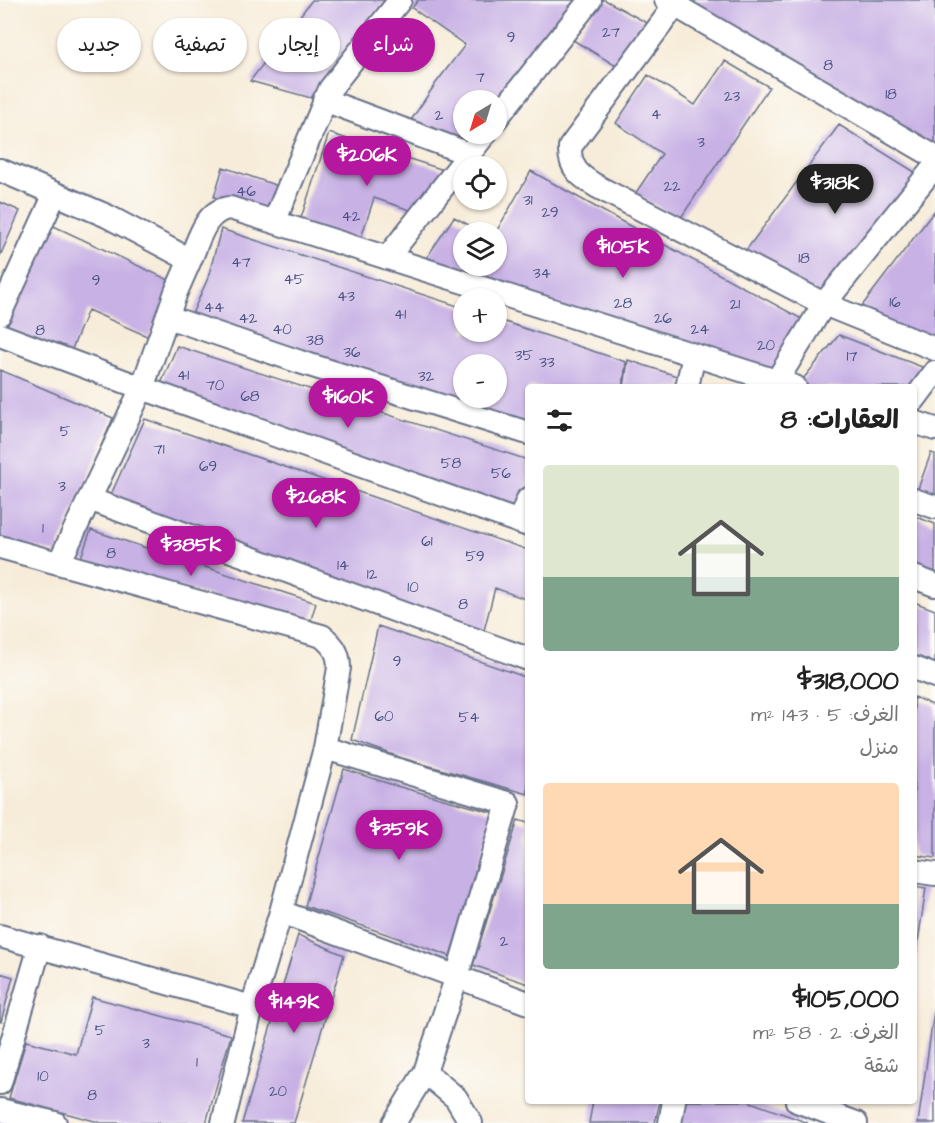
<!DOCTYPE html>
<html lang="ar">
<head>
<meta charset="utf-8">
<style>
	:root { --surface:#fff; --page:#f6f6f6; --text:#222; --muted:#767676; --accent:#b5179e }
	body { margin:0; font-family:"Architects Daughter","Playpen Sans Arabic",sans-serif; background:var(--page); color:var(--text); direction:rtl; height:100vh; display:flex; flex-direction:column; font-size:22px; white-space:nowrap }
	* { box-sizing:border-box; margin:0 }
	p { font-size:20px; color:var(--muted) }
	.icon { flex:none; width:33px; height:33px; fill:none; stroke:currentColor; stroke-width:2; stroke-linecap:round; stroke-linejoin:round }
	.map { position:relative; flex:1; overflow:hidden; direction:ltr }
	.side { position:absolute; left:525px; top:384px; width:392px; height:720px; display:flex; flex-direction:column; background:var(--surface); border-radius:6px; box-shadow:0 2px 4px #0004; direction:rtl }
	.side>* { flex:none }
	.hud { position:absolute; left:18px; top:18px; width:417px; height:54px; direction:rtl; display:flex; gap:12px }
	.needle { width:39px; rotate:218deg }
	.tools { position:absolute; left:453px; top:90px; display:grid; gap:12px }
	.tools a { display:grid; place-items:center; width:54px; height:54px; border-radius:50%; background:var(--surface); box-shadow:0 2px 4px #0004; font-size:30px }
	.price { position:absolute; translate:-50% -51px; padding:0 14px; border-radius:21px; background:var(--accent); color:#fff; font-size:20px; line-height:39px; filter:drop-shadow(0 2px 3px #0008) }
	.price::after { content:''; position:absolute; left:50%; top:36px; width:18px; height:14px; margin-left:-9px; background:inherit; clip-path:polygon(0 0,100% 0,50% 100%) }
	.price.active { background:#222; color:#fff }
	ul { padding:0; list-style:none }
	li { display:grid; align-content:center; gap:12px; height:318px; padding:0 18px }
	li span { display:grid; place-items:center; height:186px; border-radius:6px; color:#555 }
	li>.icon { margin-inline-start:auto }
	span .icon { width:108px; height:108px; fill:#fffc; stroke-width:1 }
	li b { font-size:26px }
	h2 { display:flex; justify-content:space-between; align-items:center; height:72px; padding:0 18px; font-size:26px }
	.chip { padding:0 21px; border-radius:27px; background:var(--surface); box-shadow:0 2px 4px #0004; font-size:21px; line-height:54px }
	.chip.active { background:var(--accent); color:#fff }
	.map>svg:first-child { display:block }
</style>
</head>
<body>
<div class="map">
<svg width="935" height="1123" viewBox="0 0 935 1123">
	<rect width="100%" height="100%" fill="#fdfcf7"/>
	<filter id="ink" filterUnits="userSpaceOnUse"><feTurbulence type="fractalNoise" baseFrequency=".0167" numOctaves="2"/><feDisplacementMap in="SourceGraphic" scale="12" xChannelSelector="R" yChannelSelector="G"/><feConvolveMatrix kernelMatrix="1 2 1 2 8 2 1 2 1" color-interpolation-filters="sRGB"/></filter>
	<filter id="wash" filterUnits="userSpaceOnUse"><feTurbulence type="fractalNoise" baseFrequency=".008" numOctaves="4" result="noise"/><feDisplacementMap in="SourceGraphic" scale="24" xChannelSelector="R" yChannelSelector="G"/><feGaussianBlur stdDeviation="1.35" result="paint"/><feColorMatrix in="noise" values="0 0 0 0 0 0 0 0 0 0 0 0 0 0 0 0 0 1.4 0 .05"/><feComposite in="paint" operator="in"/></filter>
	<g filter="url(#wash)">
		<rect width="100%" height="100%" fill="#f7ecd9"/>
		<g id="blocks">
			<path fill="#c8b1e5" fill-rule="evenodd" d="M312,0H386L311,98L250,81Z
				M418,0H579L496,100H464V134H483L471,153L405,129L436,83L465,45L412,8Z
				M602,0H605L649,24L618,67L573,40Z
				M696,0H935V159L685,15Z
				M725,61L769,87L680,219L635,194L662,154L616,123L648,75L695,105Z
				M839,125L926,179L833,303L744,253Z
				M329,133L456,174L428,216L374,198L359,244L299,224Z
				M223,167L278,186L270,216L214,197Z
				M531,171L619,220L811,324L774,376L423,263L454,217L482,232H464V266H496V232Z
				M0,202L20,211L0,256Z
				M935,210V345L855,315Z
				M43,221L173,282L149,337L88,310L65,366L0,338V322Z
				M221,229L464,308V332H496V319L626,362L623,387H528V436L187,325L208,278ZM464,364H496V398H464Z
				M839,335L935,372L914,387H807L799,384Z
				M177,346L528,460V486L519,513L157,393Z
				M628,360L683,378L681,387H624Z
				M0,370L113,418L56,553L0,538Z
				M145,419L528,550V600L495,588L482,638L104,510Z
				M931,453L935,454V504L915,497Z
				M914,516L935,524V582L914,573Z
				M91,530L316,603L310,623L80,560Z
				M914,602L935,610V675L914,666Z
				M378,626L528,678V794L402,758L352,740Z
				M914,697L935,706V858L914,855Z
				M344,769L393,785L494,813L450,956L305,906Z
				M518,820L528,823V984L473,965Z
				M914,886L926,888L915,962L914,961Z
				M298,935L344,955L294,1123H242Z
				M0,973L13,977L1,1022H0Z
				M92,997L231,1035L206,1123H102L9,1098L26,1041L76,1054Z
				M934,1010L935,1123H918L929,1046Z
				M593,1101H660L655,1123H589Z
				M683,1101H748L808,1123H677Z"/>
		</g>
	</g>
	<g filter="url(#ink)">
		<use href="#blocks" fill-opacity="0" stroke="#687189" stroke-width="1.5"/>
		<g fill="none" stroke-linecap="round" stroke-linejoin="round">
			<g stroke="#687189" stroke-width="26">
				<path id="minor" d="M666,0L935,157
					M679,0L570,147C569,169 581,177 598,187L824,304L935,349
					M324,100L469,154
					M496,119L590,0
					M0,170L107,216L190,260L176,292L142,388L59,563
					M274,222L330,89L400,0
					M387,258L485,134
					M190,260C199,240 205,210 230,208L795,387
					M0,314L55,194
					M168,317L300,362L528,433
					M0,335L142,388L528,525
					M776,382L824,304L935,166
					M687,387L694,355
					M914,400L935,372
					M914,422L935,429
					M89,499L528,659
					M914,500L935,507
					M519,522L528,499
					M0,547L322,636C334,646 339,653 339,668L325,748L281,912L252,1007L223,1123
					M914,577L935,585
					M914,668L935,676
					M325,748L508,803L457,976L425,1072L394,1123
					M914,871L935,874
					M281,912L528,1003
					M0,936L252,1007
					M425,1072L456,1098L471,1123
					M0,1083L40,946
					M797,1101L856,1123
					M0,1110L55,1123
					M670,1123L674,1101"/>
			</g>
			<use href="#minor" stroke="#fff" stroke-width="22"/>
		</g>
	</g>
	<g text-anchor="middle" stroke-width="4.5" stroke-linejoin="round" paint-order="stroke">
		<g font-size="15" fill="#465080">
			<text x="611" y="37">27</text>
			<text x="511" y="42">9</text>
			<text x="828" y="70">8</text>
			<text x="480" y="82">7</text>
			<text x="891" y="99">18</text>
			<text x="732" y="101">23</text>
			<text x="656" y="119">4</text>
			<text x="439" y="120">2</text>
			<text x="701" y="147">3</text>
			<text x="672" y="191">22</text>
			<text x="246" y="196">46</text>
			<text x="528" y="205">31</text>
			<text x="550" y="217">29</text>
			<text x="351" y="221">42</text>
			<text x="804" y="263">18</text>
			<text x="241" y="267">47</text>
			<text x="542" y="278">34</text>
			<text x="294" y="284">45</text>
			<text x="96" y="285">9</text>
			<text x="346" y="301">43</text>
			<text x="895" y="307">16</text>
			<text x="623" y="308">28</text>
			<text x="735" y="309">21</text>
			<text x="214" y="312">44</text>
			<text x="400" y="319">41</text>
			<text x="248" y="323">42</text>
			<text x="663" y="323">26</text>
			<text x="282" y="334">40</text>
			<text x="700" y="334">24</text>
			<text x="40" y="335">8</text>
			<text x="315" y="345">38</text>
			<text x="766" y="350">20</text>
			<text x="352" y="357">36</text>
			<text x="524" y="360">35</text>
			<text x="852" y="361">17</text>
			<text x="547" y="367">33</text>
			<text x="183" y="380">41</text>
			<text x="426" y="381">32</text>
			<text x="215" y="390">70</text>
			<text x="250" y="401">68</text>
			<text x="65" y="436">5</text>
			<text x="159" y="454">71</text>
			<text x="451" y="468">58</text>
			<text x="208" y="471">69</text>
			<text x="501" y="478">56</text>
			<text x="62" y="491">3</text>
			<text x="43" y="533">1</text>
			<text x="427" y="546">61</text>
			<text x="111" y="558">8</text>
			<text x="475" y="561">59</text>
			<text x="343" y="570">14</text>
			<text x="372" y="579">12</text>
			<text x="413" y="592">10</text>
			<text x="463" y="609">8</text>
			<text x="397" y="666">9</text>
			<text x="384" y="721">60</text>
			<text x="469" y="722">54</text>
			<text x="504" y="946">2</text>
			<text x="100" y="1035">5</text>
			<text x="146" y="1048">3</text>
			<text x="197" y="1067">1</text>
			<text x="43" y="1081">10</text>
			<text x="278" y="1096">20</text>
			<text x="92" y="1100">8</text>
		</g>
	</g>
</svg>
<div class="tools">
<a><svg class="needle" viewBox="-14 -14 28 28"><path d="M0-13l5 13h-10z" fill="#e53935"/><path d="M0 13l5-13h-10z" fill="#767676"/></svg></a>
<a><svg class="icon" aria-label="locate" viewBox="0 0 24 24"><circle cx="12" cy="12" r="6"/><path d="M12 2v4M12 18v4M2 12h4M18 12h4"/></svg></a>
<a><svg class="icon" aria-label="layers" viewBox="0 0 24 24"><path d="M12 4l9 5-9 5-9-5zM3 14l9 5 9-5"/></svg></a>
<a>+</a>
<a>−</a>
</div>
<b class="price" style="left:367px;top:187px">$206K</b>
<b class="price active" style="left:835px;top:215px">$318K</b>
<b class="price" style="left:623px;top:279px">$105K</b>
<b class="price" style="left:348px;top:429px">$160K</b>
<b class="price" style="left:316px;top:529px">$268K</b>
<b class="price" style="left:191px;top:577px">$385K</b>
<b class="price" style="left:399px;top:861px">$359K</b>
<b class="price" style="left:294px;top:1034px">$149K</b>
<div class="hud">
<a class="chip active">شراء</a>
<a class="chip">إيجار</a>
<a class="chip">تصفية</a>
<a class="chip">جديد</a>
</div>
<section class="side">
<h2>العقارات: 8<svg class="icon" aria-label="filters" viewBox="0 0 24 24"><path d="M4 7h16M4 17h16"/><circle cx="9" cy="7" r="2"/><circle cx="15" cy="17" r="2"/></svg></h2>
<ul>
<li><span style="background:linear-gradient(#dfe7d0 60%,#7fa58c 0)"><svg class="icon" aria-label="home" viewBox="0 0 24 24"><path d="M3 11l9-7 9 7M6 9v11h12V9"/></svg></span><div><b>$318,000</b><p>الغرف: 5 · 143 m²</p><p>منزل</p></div></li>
<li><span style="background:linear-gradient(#ffd9b3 65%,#7fa58c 0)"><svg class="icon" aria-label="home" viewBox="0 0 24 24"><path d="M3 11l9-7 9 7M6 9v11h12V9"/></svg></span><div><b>$105,000</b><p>الغرف: 2 · 58 m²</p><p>شقة</p></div></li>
</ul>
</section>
</div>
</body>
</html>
